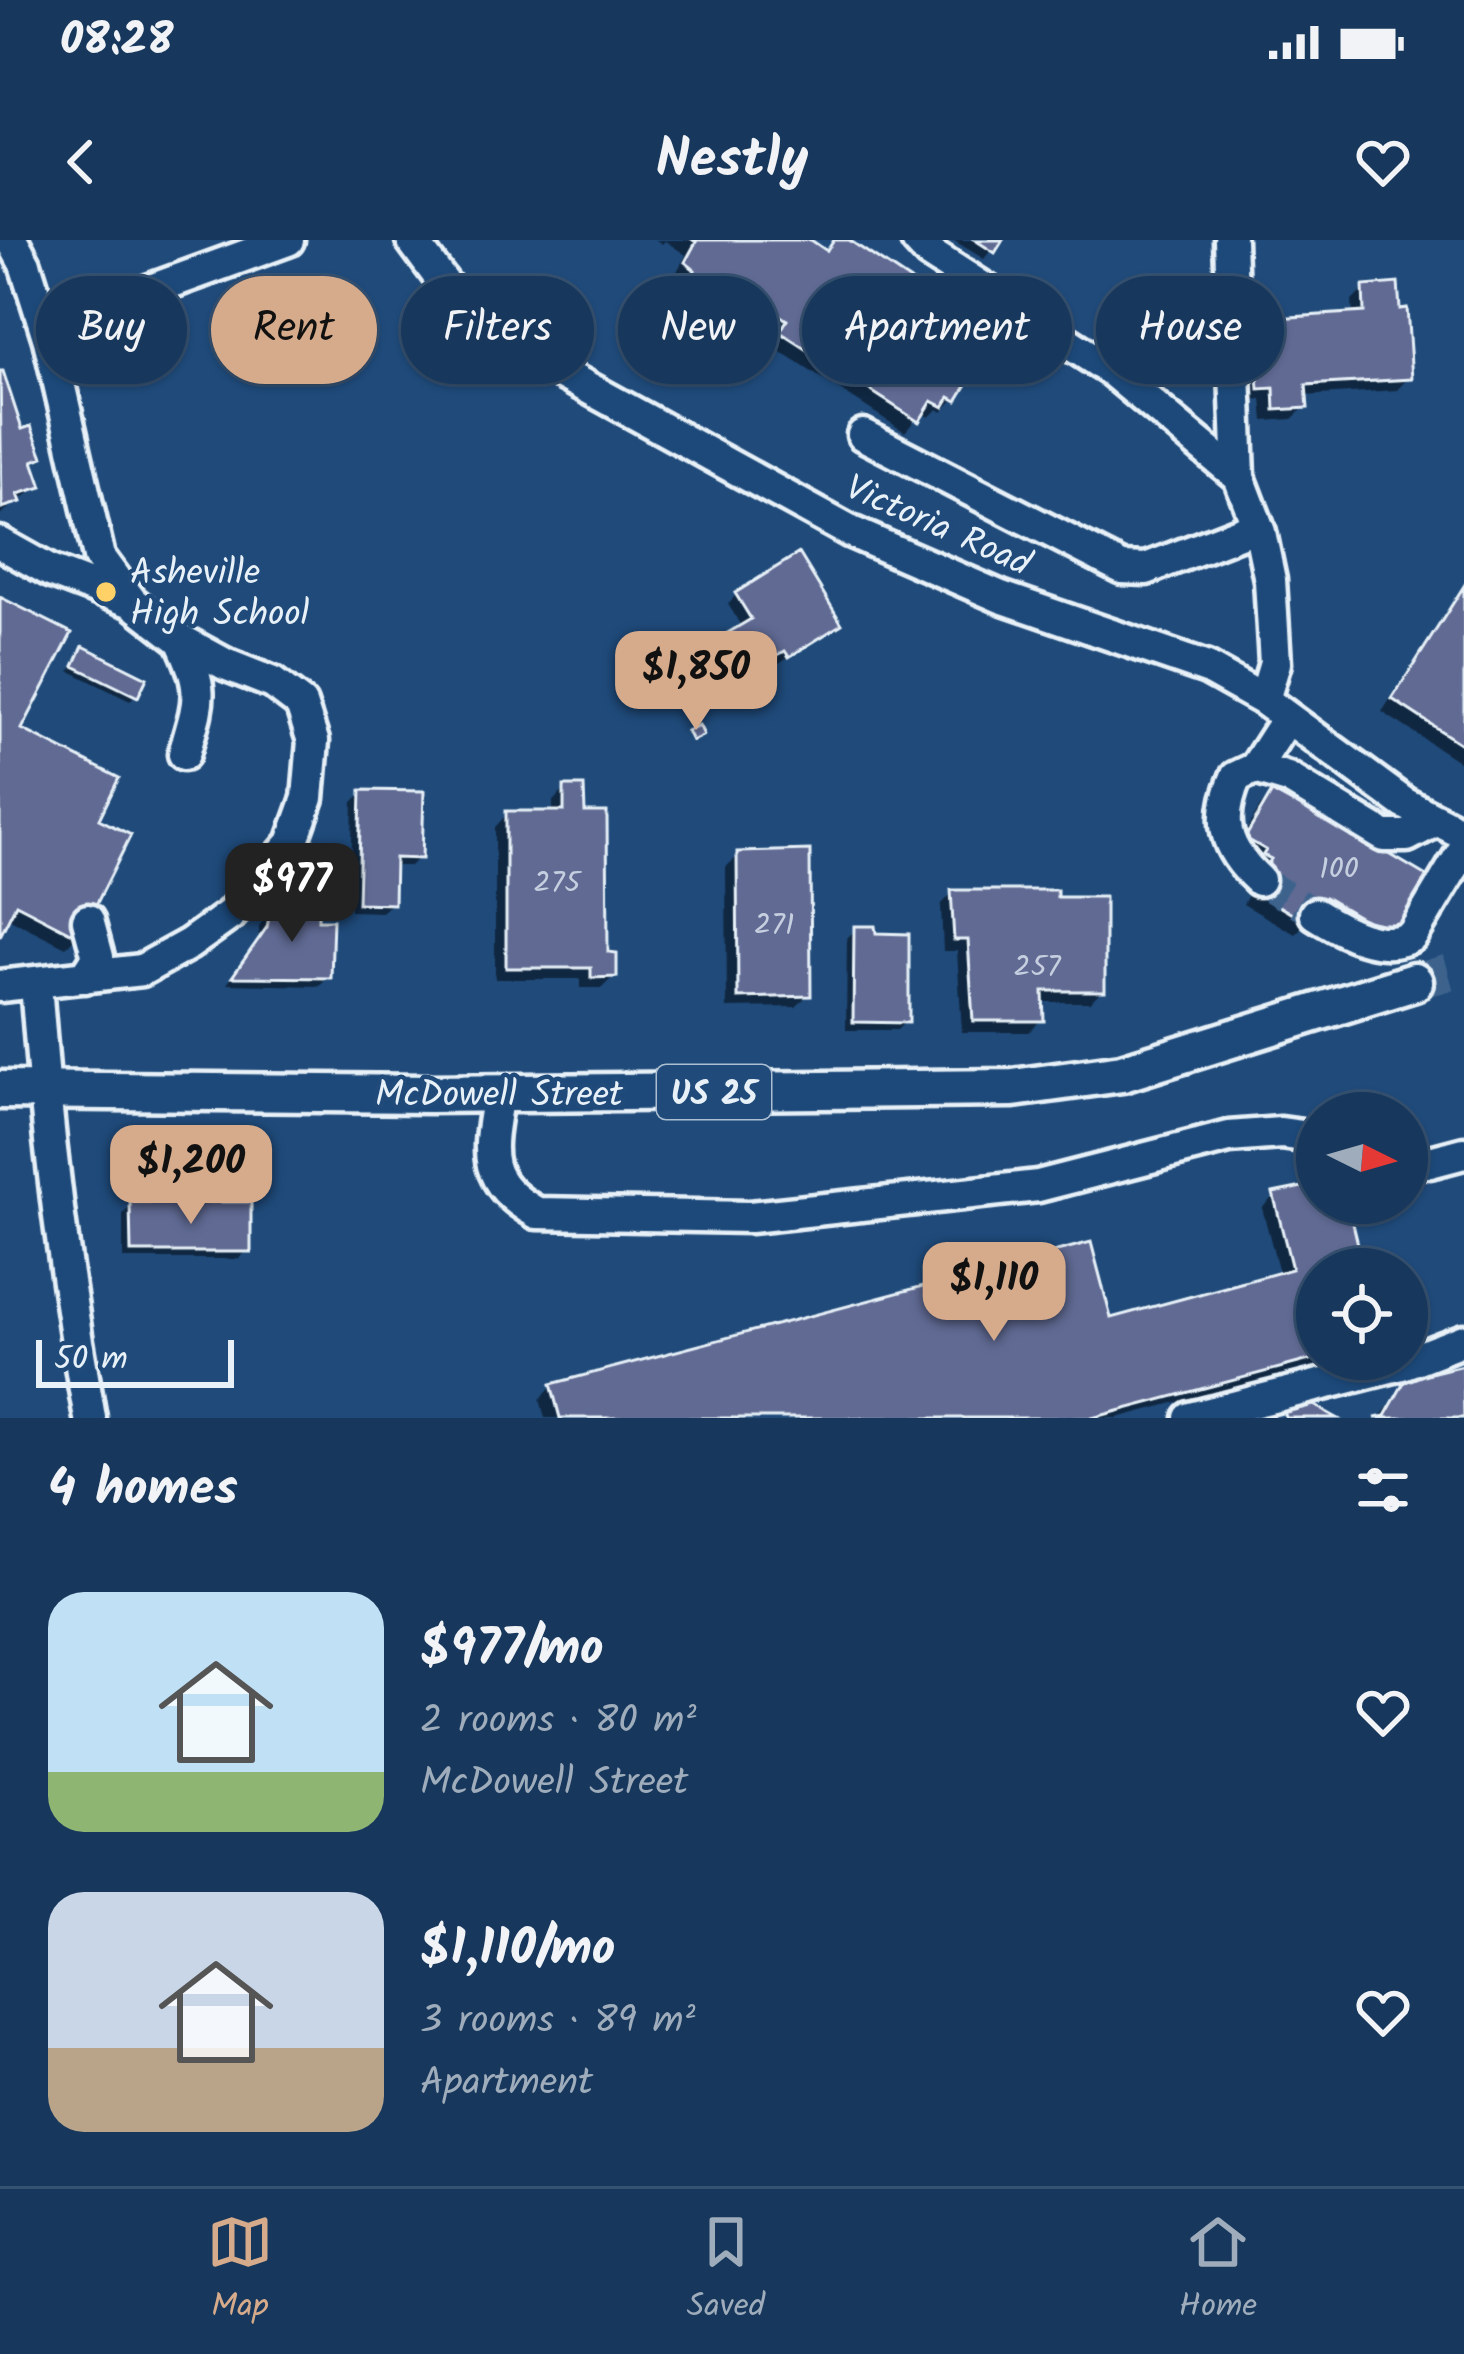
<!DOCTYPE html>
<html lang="en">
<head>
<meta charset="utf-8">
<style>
	:root { --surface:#17385c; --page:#244365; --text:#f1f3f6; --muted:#9eacbb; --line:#365272; --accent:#d6ab8b }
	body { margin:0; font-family:Kalam,sans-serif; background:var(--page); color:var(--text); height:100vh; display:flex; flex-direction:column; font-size:45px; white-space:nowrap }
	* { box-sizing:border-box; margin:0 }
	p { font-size:39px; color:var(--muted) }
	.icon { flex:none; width:66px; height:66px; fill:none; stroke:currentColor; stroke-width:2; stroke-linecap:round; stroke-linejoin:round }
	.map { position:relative; height:1178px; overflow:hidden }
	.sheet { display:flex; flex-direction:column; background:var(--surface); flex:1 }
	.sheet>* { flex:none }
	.banner { position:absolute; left:36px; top:36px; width:1392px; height:108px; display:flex; gap:24px }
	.needle { width:78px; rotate:95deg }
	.controls { position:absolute; left:1296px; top:852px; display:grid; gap:24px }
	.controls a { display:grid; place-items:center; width:132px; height:132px; border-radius:50%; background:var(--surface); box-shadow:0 3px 9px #0004,0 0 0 3px var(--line); font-size:60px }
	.scale { position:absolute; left:36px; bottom:30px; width:198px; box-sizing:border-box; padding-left:12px; border:6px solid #e8f1f8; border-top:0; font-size:33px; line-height:42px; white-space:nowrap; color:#e8f1f8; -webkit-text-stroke:9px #1f4a7a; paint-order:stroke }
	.price { position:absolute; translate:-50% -102px; padding:0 27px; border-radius:24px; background:var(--accent); color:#111; font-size:39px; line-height:78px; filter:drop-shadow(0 3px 6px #0008) }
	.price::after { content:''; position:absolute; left:50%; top:72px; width:36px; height:27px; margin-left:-18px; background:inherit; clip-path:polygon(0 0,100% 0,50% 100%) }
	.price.current { background:#222; color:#fff }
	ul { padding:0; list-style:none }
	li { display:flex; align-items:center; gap:36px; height:300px; padding:0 48px }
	li span { display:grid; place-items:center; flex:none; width:336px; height:240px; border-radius:36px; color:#555 }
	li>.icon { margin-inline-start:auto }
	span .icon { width:144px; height:144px; fill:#fffc; stroke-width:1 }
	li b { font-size:51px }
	h2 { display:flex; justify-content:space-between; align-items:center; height:144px; padding:0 48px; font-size:51px }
	.chip { padding:0 42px; border-radius:54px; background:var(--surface); box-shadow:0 3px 9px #0004,0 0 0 3px var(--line); font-size:42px; line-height:108px }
	.chip.current { background:var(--accent); color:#111 }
	.status { display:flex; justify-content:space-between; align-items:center; height:84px; padding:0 60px; background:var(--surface); direction:ltr }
	.status svg { height:33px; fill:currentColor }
	header { display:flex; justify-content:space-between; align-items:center; height:156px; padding:0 48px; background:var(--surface); font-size:54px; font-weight:700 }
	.tabs { display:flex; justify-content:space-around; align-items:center; height:168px; border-top:3px solid var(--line); background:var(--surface); font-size:33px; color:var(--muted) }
	.tabs a { display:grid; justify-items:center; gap:6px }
	.tabs .current { color:var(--accent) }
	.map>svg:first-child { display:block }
</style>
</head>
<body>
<div class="status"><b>08:28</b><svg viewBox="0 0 49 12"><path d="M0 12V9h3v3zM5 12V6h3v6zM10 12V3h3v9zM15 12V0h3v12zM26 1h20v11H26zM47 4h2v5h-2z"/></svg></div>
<header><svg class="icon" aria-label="back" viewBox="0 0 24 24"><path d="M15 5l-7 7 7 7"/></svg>Nestly<svg class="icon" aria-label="heart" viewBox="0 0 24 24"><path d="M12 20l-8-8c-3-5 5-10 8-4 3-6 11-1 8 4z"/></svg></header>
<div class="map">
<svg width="1464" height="1178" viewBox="0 0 1464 1178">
	<rect width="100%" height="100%" fill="#1f4a7a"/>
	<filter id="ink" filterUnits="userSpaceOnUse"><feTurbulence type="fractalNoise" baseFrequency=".00833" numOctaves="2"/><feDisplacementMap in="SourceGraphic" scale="24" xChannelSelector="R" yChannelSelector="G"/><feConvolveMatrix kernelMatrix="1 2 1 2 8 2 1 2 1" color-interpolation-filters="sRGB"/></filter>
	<g filter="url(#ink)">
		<path fill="#0007" d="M656,0H806L825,13L836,0H843L913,74L954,159L942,172L938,169L929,177L921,173L905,192L770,105L777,93L757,80L748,88L739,81L724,98L673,65L685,43L675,35L686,15L665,1L662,4Z
			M953,0H999L984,19Z
			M1364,49L1409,137L1397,150L1304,156L1305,167L1292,179L1264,181L1262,159L1248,160L1247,142L1254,134L1252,94L1264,82L1353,76L1352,61Z
			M1,134L20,193L39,216L31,224L39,246L0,275Z
			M1464,344V525L1382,472Z
			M736,355L838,384L779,423L776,417L764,424L756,411L727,429L714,408L742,388L728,364Z
			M0,360L18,490L95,580L78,695L66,707L6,677L0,689Z
			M84,410L135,455L130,461L70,431Z
			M566,549L614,736L602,748H580V739H495V587L507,574H553V561Z
			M362,553L419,617L410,626H392L391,663L382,672L350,671L353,562Z
			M1272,555L1390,695L1307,682L1295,694L1243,664L1261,632L1235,610L1260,567Z
			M739,615L808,755L796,767L727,768L726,627Z
			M953,652L1102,750L1090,762H1040L1041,780L1029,792H962L957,711H943L941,665Z
			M272,670L328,737L320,746L227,744L259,699V686Z
			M856,689L906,781L897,790H846L847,698Z
			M1317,947V963H1345L1361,1029H1317V1119H1340L1117,1178H545L540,1159L552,1147L1108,1082L1280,1036L1262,968L1274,956Z
			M132,965L248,1010L239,1019H123V974Z
			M1462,1128L1464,1178H1379L1408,1142Z"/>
		<path fill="#606a93" stroke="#e8f1f8" stroke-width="3" d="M693,0H811L827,11L834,0H849L930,54L917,73L983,118L957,161L950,157L944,167L932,161L919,182L780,92L787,80L770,69L763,78L750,69L738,88L682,52L695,30L685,22L696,2Z
			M975,0H1003L995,13Z
			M1398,43L1400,69L1407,68L1412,139L1306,145L1308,168L1275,170L1274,148L1259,149L1257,126H1265L1262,79L1364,72L1363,46Z
			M0,131H3L22,189L31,186L43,217L33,221L42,247L18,254L21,262L2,268Z
			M799,313L842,384L789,417L785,411L774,417L766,404L736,422L721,397L751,379L735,353Z
			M1464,346V506L1392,459Z
			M0,357L72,393L22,489L119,538L99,579L131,595L80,697L16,664L0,696Z
			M83,406L147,438L138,457L74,426Z
			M699,485L704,495L692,501L687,491Z
			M564,546H584L585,572H607L608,712L617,713V737L591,738V728H506V571H564Z
			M361,550L424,551L422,619L395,618L394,664L358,663Z
			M1272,552L1292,563L1295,558L1428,637L1393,697L1325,657L1309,684L1253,651L1271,619L1263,615L1266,610L1245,598Z
			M810,610L811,756L738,758L737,612Z
			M951,650H1057V657H1105V751H1043L1044,781H973L968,700H954Z
			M280,663L318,664V680H333L331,738L232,737L267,687L271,667H280Z
			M854,686H875L876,693L909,694V783L853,782Z
			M1317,944V963H1348L1364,1029H1317V1118L1092,1178H560L551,1144L1091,1002L1111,1078L1292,1029L1273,953Z
			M130,962H251V1012H131Z
			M1463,1125L1464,1178H1375L1385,1176L1406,1139Z
			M1312,1164L1337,1178H1286L1284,1171Z"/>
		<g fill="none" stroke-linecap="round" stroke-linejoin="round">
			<path stroke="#3d638d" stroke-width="30" stroke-dasharray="30 15" stroke-linecap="butt" d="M1259,640L1315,674"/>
			<path stroke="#3d638d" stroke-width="36" stroke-dasharray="36 18" stroke-linecap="butt" d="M1414,742L1464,728"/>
			<g stroke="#e8f1f8" stroke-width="39">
				<path id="minor" d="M412,0L465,72L523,112L849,291L1001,357L1207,428L1264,460L1404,563L1464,594
					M917,0L929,13L1112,131L1239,237L1260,292L1270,340L1275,423L1264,460
					M1230,0L1239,237
					M46,88L288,0
					M863,195L1122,328L1146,329L1257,286
					M0,303L50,331L132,362
					M181,400C206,452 199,461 184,514
					M1255,528L1288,538L1384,596H1407L1437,580
					M1259,640C1224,608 1217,580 1236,537L1255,528L1286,480
					M1315,674C1342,691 1381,713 1412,696L1464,609
					M85,737L98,717L88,680
					M36,742C46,888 64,1034 90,1178
					M0,746L142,730L189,704L231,674L292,603L308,558L313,501L301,464L273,443L225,424L181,400L132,362L99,317L49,100L25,24L12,0
					M498,854C488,912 480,940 537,973L750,977L1038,946L1229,897L1281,893L1317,898
					M1407,917L1430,922L1464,913
					M1190,1178L1402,1124L1464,1100"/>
			</g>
			<g stroke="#e8f1f8" stroke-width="45">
				<path id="major" d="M0,850L430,854L1013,848L1122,833L1414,742"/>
			</g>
			<use href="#minor" stroke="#1f4a7a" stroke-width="30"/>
			<use href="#major" stroke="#1f4a7a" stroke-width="36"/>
		</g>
	</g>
	<circle fill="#ffd166" stroke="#1f4a7a" stroke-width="4.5" cx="106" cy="352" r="12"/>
	<g text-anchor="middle" stroke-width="9" stroke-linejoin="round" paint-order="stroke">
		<g font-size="30" fill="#c6cfdf">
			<text x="1339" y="638">100</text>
			<text x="557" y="652">275</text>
			<text x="774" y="694">271</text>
			<text x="1037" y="736">257</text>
		</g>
		<rect fill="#1f4a7a" stroke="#acbfd2" stroke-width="3" x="657" y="825" width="114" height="54" rx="9"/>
		<g font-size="33" font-weight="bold" fill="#e8f1f8">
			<text x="714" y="864">US 25</text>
		</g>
		<g font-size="36" fill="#e8f1f8" stroke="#1f4a7a">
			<text transform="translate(939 284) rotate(24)" y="13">Victoria Road</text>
			<text x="499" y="866">McDowell Street</text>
		</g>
		<g font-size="36" fill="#e8f1f8" stroke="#1f4a7a" text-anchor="start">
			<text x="130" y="344">Asheville<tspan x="130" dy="41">High School</tspan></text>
		</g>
	</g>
</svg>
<div class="controls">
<a><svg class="needle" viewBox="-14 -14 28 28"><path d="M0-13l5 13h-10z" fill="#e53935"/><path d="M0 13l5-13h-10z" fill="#9eacbb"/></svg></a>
<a><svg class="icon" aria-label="locate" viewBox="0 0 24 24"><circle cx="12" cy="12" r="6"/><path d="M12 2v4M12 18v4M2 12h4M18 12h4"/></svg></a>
</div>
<div class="scale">50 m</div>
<b class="price" style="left:696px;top:493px">$1,850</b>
<b class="price current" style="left:292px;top:705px">$977</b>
<b class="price" style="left:191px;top:987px">$1,200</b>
<b class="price" style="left:994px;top:1104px">$1,110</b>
<div class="banner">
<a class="chip">Buy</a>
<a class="chip current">Rent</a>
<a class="chip">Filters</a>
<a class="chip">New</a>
<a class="chip">Apartment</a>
<a class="chip">House</a>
</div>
</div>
<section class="sheet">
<h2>4 homes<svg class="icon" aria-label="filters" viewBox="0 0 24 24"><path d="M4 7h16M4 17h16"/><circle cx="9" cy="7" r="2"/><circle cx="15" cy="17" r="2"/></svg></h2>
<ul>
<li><span style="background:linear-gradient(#bfe0f5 75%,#8fb573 0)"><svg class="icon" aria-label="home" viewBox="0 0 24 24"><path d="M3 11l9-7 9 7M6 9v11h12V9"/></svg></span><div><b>$977/mo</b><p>2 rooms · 80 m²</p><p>McDowell Street</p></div><svg class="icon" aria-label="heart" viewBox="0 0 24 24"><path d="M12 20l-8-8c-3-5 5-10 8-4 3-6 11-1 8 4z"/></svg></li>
<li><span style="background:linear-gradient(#c9d6e8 65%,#b9a48a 0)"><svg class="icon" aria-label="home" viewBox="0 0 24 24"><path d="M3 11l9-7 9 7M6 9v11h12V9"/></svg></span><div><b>$1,110/mo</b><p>3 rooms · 89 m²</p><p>Apartment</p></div><svg class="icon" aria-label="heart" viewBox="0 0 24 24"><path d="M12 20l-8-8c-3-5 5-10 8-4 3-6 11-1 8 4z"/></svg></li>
</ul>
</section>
<nav class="tabs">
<a class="current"><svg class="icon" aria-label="map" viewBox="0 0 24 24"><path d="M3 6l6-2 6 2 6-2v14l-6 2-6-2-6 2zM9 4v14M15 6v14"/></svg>Map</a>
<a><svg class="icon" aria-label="saved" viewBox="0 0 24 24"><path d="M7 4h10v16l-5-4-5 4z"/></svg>Saved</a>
<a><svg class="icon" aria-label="home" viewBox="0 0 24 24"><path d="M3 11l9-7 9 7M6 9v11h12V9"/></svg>Home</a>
</nav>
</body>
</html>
